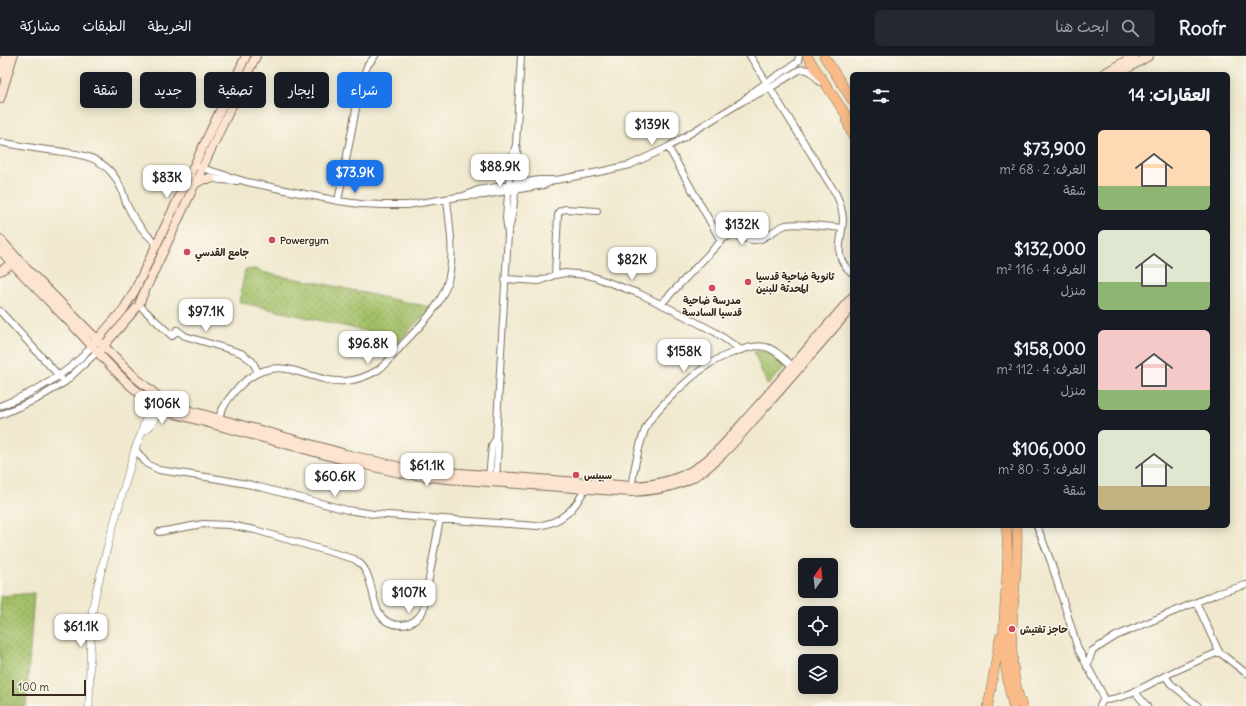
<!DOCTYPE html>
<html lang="ar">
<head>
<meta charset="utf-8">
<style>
	:root { --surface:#171b24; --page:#242831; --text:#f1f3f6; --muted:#9ea1a6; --line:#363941; --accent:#1a73e8 }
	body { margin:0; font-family:Delius,"Playpen Sans Arabic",sans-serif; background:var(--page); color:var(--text); direction:rtl; height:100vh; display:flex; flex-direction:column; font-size:15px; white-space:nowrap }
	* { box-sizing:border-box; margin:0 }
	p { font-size:13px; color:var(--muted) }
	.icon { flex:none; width:22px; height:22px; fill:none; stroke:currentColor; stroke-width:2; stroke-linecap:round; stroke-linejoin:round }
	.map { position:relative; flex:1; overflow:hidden; direction:ltr }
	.side { position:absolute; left:850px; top:16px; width:380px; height:456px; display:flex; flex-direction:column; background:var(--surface); border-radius:6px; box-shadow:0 2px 10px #0003; direction:rtl }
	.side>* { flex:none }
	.top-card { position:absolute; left:12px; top:16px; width:380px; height:36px; direction:rtl; display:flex; gap:8px }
	.needle { width:26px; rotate:15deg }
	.fabs { position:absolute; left:798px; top:502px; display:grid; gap:8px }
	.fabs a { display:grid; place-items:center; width:40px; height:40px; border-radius:6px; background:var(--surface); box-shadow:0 2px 10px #0003; font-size:20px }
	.scale { position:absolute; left:12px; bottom:10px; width:74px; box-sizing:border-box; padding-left:4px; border:2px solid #3b2a1e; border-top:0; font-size:11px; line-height:14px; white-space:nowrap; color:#3b2a1e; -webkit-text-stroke:3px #fbf7ec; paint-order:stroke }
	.price { position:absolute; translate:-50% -34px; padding:0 9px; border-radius:8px; background:#fff; color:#222; font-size:13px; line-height:26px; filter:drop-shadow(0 1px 2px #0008) }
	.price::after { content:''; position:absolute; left:50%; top:24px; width:12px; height:9px; margin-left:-6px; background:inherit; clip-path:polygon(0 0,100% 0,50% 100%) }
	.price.current { background:var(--accent); color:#fff }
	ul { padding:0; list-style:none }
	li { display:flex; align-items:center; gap:12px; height:100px; padding:0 20px }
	li span { display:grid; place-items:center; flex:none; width:112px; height:80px; border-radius:6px; color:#555 }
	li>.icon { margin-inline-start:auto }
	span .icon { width:48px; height:48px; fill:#fffc; stroke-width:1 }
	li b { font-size:17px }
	h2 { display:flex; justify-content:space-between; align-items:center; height:48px; padding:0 20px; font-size:17px }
	.pill { padding:0 14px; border-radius:6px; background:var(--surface); box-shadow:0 2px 10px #0003; font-size:14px; line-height:36px }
	.pill.current { background:var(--accent); color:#fff }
	header { display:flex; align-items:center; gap:24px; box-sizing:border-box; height:56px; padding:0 20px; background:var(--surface); border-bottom:1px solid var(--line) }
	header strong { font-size:19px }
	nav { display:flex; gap:22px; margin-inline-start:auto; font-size:14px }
	.search { width:280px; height:36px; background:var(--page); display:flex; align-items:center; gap:10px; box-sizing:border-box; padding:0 14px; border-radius:6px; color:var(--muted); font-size:15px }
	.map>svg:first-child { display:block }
</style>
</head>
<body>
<header>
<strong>Roofr</strong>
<div class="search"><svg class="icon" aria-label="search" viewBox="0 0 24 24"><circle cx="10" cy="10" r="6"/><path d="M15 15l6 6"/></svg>ابحث هنا</div>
<nav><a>الخريطة</a><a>الطبقات</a><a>مشاركة</a></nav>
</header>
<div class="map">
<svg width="1246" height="650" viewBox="0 0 1246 650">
	<defs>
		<pattern id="grass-dots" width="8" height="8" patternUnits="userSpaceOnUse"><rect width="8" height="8" fill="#a2bf66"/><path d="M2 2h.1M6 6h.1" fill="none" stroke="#859b53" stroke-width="1.8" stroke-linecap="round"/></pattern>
	</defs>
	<rect width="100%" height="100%" fill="#fbf7ec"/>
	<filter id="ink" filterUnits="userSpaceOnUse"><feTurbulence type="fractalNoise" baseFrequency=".025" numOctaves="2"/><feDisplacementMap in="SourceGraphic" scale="8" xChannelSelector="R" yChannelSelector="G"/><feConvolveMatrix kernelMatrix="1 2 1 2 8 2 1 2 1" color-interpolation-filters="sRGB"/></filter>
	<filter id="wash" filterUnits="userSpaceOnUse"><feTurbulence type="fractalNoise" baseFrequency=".012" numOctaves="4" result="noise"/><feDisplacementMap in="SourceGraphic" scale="16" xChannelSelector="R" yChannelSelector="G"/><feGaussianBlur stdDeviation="0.9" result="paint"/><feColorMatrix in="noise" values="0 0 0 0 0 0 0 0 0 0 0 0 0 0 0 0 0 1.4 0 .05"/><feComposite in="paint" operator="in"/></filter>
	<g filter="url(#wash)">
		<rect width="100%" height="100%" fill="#f0e9cf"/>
		<path fill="url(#grass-dots)" stroke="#6e7442" d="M255,213C274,221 295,222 315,226C354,234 392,244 431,251L393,292L383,279L239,246L245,214Z
			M759,295C771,296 780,301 787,310L767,329L754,296Z
			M34,537L26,650H0V540Z"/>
	</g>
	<g filter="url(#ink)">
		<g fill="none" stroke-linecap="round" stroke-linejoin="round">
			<g stroke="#7a6d5c" stroke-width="8">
				<path id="minor" d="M750,0L836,138C840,146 842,154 843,162C843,184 831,200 852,217
					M744,44L754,35L795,8L798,5L799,0
					M0,86C16,89 32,92 48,94C78,98 105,98 120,130C123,135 124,142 126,147C133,163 144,177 157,188
					M668,91L721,185
					M199,111L247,126L338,145L360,148L383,149H407L464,140L484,139L544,129L554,124
					M209,121L220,124L237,125
					M464,140L478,134L539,124H556L599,116L630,109L668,91L743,45L770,32L799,14C810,11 814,19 820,26
					M338,145L361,27L367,10L375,0
					M508,176C513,161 521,103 516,89
					M555,219L558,159L560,155L565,153L597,155
					M505,223L539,225L555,219L565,217L587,219L597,222L640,238L671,253L715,276L741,294
					M661,248L721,185C736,171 741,185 756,184C765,184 775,172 786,169C800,166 826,171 842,172
					M139,249L172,280L177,274L185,280L241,297L252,305L258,316
					M0,255L61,322
					M0,350C35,336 67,319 92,290
					M0,359L37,343L65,326L97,296
					M217,365C228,337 254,307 287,313C307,317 326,327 346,325C357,324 368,320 378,314C388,307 395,297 403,288C423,267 446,246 450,215C454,192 449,166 447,143
					M135,393L147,408L159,414L219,423L252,429L347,454L374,458L537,470C562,467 575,453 586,431
					M489,422L492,389L496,383
					M496,422L498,391L496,383L508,178L506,162L511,104L516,89L517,71L521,0
					M631,434C633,416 640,384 647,369C656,352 690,322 705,311C717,302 751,287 765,291C776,293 786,305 795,312
					M1037,470L1051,506L1078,593L1102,637L1103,644L1100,650
					M159,476L203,468L230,469L255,474L354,503C358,506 363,509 365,514C377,532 369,569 401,569C411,569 418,563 423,555L440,463
					M1196,546L1219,596
					M1087,611L1092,595L1116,580L1218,537L1246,529
					M1165,620L1171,628L1198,650
					M1134,635L1147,650
					M1103,644C1129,643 1153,625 1175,615C1190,608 1204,602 1219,596L1246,617"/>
			</g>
			<g stroke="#7a6d5c" stroke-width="8">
				<path id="tertiary" d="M142,376L150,370L163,348
					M89,650L91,562L96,536L108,488L135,393L142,376L144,367L159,341"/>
			</g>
			<g stroke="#7a6d5c" stroke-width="10">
				<path id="secondary" d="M0,18L5,0
					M1103,18L1134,0
					M1118,18L1149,0
					M0,43L13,0
					M195,128L204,123H211
					M0,183L25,211L136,322L159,341L177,351L346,398L401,411L447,416L632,430C655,429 676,425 696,412C718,398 736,374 754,354C787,317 819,279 852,241
					M0,194C26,223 54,250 81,278C104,303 137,342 168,356L344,404L400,417L446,423L631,436C652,435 673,432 692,422C720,406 739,380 760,357C791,322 821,287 852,251
					M0,215L16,205
					M95,286L123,254L134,236L246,0
					M101,293L139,249L142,241L223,68L256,0"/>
			</g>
			<g stroke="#7a6d5c" stroke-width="10">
				<path id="primary" d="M807,0L852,68
					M824,0L852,44
					M846,62L852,79
					M1006,470C1010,502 1005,533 1004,565C1002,594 1006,622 1013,650
					M1017,470C1020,530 1001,592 1022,650
					M988,650L1000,581"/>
			</g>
			<use href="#minor" stroke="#fff" stroke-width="6"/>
			<use href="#tertiary" stroke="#fff" stroke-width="7"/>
			<use href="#secondary" stroke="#fde4d0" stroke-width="8"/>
			<use href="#primary" stroke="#f9bc89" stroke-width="9"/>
		</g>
	</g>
	<g fill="#d1495b" stroke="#fbf7ec" stroke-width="1.5">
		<circle cx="272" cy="184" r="4"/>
		<circle cx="187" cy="196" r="4"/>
		<circle cx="748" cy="226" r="4"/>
		<circle cx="712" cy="232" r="4"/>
		<circle cx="576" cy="419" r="4"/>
		<circle cx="1012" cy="573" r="4"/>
	</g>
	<g text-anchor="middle" stroke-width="3" stroke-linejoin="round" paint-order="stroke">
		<g font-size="10" font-weight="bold" fill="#3b2a1e" stroke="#fbf7ec" text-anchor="start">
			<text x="280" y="188">Powergym</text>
			<text x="195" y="200">جامع القدسي</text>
			<text x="756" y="224">ثانوية ضاحية قدسيا<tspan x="756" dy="12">المحدثة للبنين</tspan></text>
			<text x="712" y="248" text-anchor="middle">مدرسة ضاحية<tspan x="712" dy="12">قدسيا السادسة</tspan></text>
			<text x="584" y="423">سبينس</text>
			<text x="1020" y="577">حاجز تفتيش</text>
		</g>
	</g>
</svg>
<div class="fabs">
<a><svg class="needle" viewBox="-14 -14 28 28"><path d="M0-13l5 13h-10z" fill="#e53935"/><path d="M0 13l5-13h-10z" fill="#9ea1a6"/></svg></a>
<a><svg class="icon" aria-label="locate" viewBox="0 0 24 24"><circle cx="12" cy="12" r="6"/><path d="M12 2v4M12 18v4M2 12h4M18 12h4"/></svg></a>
<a><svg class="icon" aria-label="layers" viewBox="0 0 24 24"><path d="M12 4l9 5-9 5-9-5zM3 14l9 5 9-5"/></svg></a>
</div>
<div class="scale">100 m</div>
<b class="price" style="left:652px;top:90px">$139K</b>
<b class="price" style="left:500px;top:132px">$88.9K</b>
<b class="price current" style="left:355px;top:138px">$73.9K</b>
<b class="price" style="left:167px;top:143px">$83K</b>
<b class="price" style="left:742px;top:190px">$132K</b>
<b class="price" style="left:632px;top:225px">$82K</b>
<b class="price" style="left:206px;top:277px">$97.1K</b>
<b class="price" style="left:368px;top:309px">$96.8K</b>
<b class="price" style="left:684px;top:317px">$158K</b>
<b class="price" style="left:162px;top:369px">$106K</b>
<b class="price" style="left:427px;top:431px">$61.1K</b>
<b class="price" style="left:335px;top:442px">$60.6K</b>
<b class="price" style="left:409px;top:558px">$107K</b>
<b class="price" style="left:81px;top:592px">$61.1K</b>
<div class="top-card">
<a class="pill current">شراء</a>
<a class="pill">إيجار</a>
<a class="pill">تصفية</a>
<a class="pill">جديد</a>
<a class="pill">شقة</a>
</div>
<section class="side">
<h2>العقارات: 14<svg class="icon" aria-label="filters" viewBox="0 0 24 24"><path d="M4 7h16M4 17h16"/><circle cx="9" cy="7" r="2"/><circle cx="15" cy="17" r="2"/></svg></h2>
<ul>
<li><span style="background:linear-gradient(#ffd9b3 70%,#8fb573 0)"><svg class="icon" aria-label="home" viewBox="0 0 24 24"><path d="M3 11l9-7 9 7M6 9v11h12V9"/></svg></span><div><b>$73,900</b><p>الغرف: 2 · 68 m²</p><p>شقة</p></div></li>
<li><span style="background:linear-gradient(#dfe7d0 65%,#8fb573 0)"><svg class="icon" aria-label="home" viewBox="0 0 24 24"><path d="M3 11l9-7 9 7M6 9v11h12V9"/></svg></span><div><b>$132,000</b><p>الغرف: 4 · 116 m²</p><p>منزل</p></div></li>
<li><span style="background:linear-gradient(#f6c9c9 75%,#8fb573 0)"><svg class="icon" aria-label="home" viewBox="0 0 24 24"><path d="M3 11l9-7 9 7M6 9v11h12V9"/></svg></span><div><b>$158,000</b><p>الغرف: 4 · 112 m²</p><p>منزل</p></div></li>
<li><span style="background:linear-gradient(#dfe7d0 70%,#c2b280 0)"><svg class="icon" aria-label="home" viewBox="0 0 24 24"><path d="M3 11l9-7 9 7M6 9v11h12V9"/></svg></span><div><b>$106,000</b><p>الغرف: 3 · 80 m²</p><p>شقة</p></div></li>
</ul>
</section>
</div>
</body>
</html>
